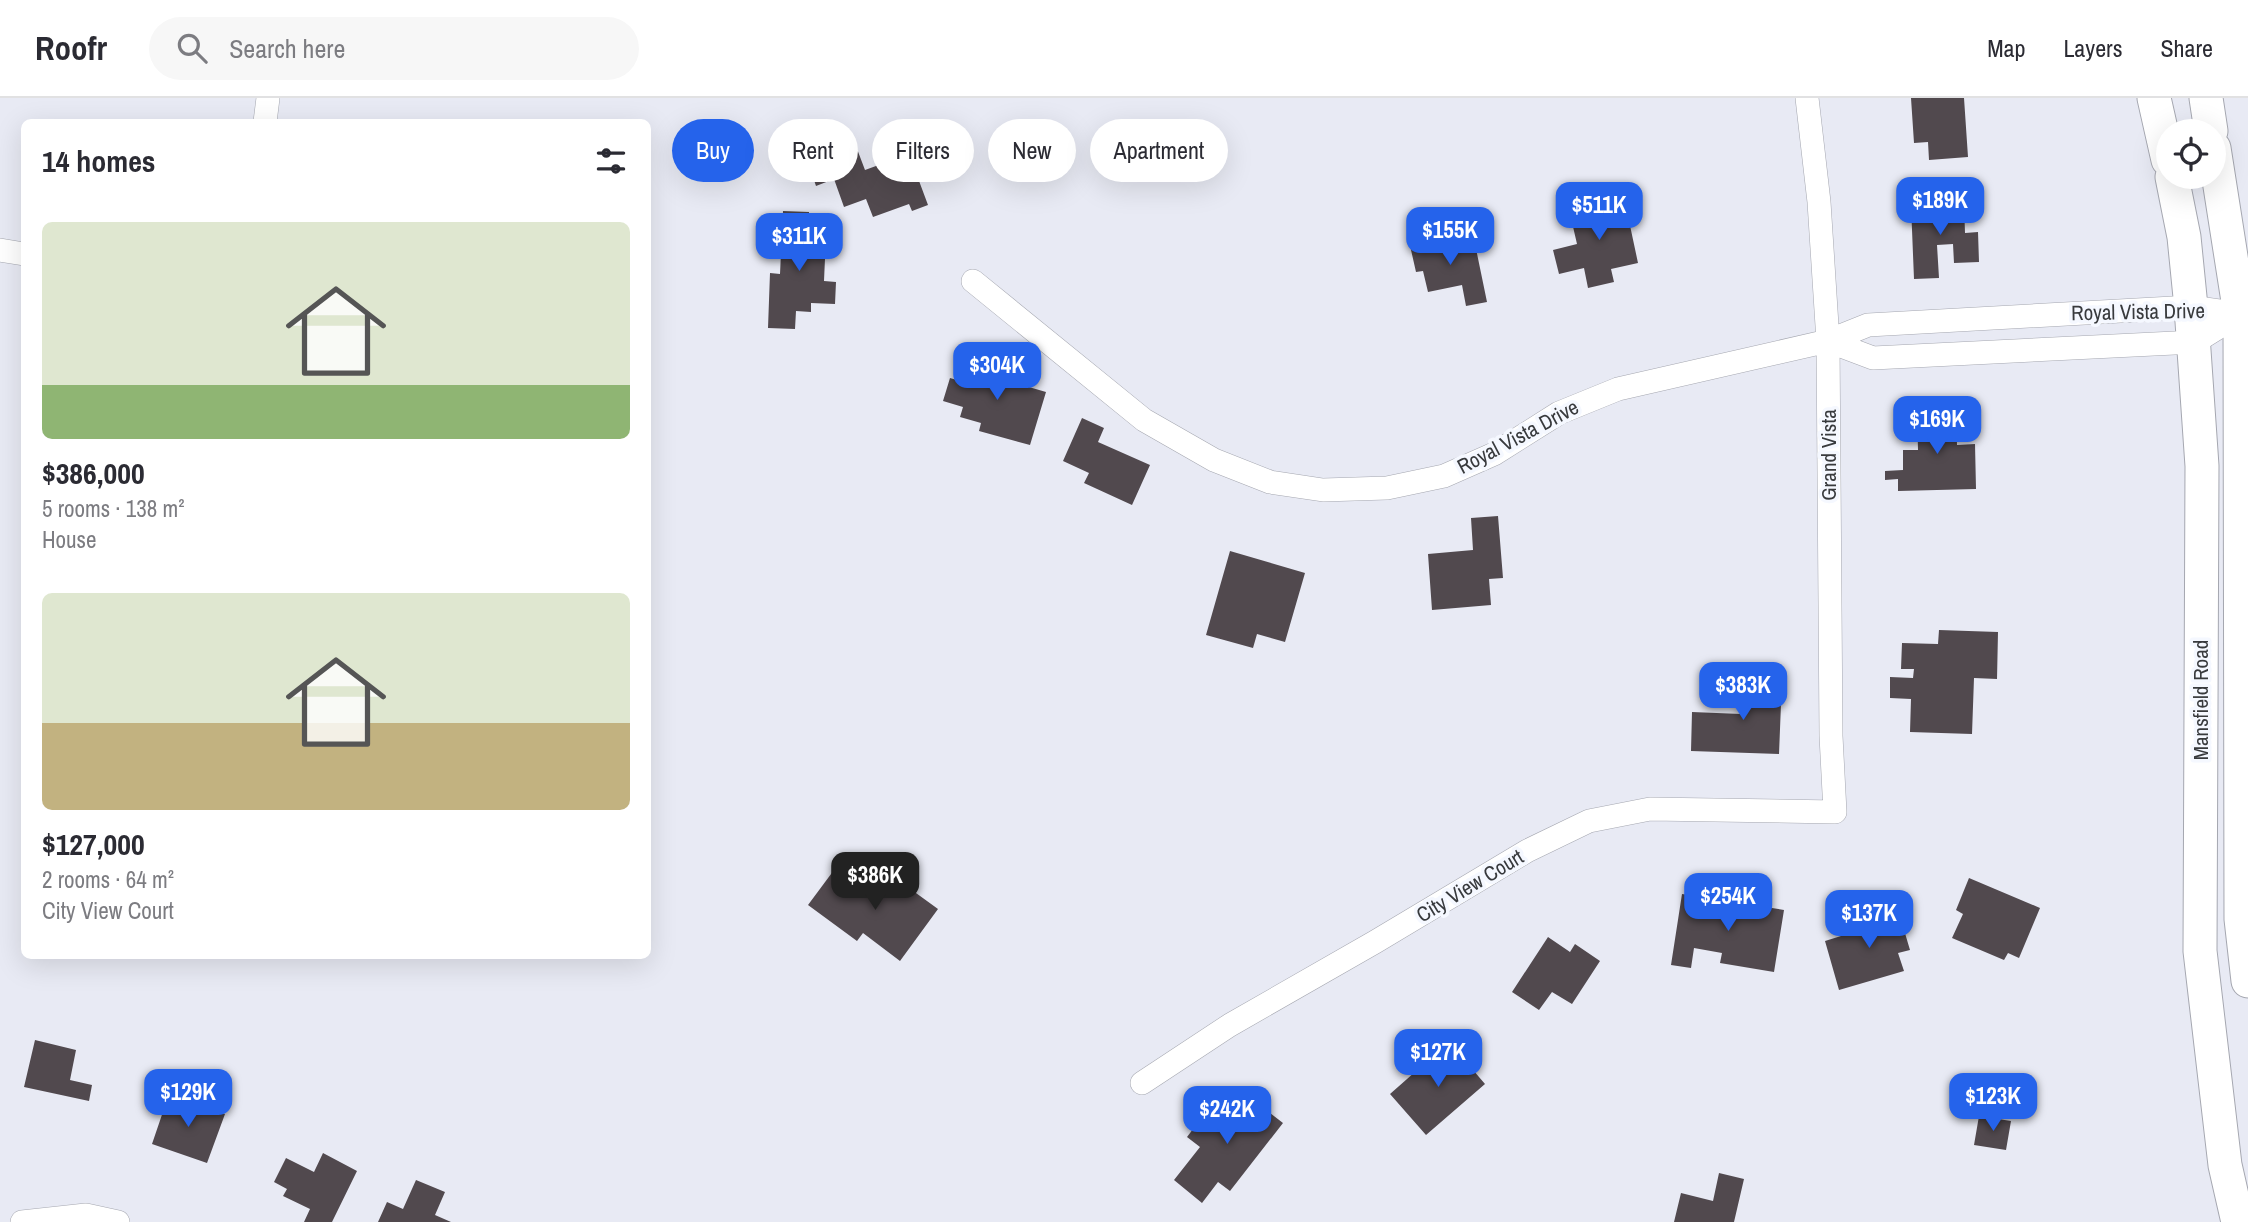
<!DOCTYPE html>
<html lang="en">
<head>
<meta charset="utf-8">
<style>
	:root { --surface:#fff; --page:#f7f7f7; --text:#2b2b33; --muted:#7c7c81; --line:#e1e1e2; --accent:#2563eb }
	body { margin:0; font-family:"Archivo Narrow",sans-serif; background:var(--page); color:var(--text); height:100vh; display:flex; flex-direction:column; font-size:26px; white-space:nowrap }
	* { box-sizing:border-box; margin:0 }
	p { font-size:23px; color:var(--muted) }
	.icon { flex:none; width:38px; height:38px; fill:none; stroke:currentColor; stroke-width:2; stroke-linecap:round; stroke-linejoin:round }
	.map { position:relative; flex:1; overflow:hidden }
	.drawer { position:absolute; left:21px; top:21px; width:630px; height:840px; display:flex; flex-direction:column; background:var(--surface); border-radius:10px; box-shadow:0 7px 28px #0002 }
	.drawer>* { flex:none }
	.top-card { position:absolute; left:672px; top:21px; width:665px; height:63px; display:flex; gap:14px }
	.fabs { position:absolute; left:2156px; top:21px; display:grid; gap:14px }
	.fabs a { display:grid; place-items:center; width:70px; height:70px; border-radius:50%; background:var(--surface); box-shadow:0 7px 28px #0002; font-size:35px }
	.price { position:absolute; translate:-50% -60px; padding:0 16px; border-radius:14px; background:var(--accent); color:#fff; font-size:23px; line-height:46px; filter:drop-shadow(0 2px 4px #0008) }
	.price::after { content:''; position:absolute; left:50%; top:42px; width:21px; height:16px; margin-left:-10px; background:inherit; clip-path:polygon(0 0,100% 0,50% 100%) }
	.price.on { background:#222; color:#fff }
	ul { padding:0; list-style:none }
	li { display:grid; align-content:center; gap:14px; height:371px; padding:0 21px }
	li span { display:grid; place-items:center; height:217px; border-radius:10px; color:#555 }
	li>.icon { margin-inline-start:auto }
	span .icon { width:126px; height:126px; fill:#fffc; stroke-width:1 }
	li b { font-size:30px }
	h2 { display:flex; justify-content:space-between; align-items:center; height:84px; padding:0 21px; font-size:30px }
	.chip { padding:0 24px; border-radius:32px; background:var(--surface); box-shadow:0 7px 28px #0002; font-size:24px; line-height:63px }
	.chip.on { background:var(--accent); color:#fff }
	header { display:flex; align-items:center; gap:42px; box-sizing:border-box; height:98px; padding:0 35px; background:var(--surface); border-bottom:2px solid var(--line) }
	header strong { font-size:33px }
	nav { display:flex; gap:38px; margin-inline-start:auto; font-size:24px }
	.search { width:490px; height:63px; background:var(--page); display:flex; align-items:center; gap:18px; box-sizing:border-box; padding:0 24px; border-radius:38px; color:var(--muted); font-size:26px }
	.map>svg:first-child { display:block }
</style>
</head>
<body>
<header>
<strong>Roofr</strong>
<div class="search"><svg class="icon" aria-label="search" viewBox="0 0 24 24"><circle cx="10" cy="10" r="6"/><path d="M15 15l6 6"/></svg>Search here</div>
<nav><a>Map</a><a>Layers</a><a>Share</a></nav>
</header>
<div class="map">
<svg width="2248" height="1124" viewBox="0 0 2248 1124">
	<rect width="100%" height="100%" fill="#e8eaf4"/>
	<path fill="#51494e" d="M1911,0H1964L1968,59L1929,62L1928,44L1914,45Z
		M854,43L865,72L909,56L928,107L912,113L909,106L873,119L866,101L844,109L834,81L816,88L807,61Z
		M1612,89L1619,121L1628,118L1638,165L1611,171L1614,184L1588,190L1584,170L1559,176L1553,152L1577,146L1571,120L1596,115L1591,93Z
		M1964,105L1965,135L1978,134L1979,164L1954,165L1953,146L1937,147L1939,180L1914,181L1911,107Z
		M783,113L809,114L808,137L826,138L824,183L836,184L835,206L811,205V214L796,213L795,231L768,230L770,175L780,176Z
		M1432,138L1434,149L1474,141L1487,204L1466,208L1462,187L1428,194L1423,173L1416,174L1409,143Z
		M975,254L1000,261L995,279L1046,294L1030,347L979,333L981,325L960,319L963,309L943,303L950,280L967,285Z
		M1956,309L1957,347L1975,346L1976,391L1898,393V381L1885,382V373L1903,372V352H1918L1917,310Z
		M1082,320L1104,330L1098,344L1150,367L1132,407L1084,385L1089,375L1063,363Z
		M1498,418L1503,480L1489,481L1491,507L1432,512L1428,456L1473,452L1471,420Z
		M1230,453L1305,475L1285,544L1257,536L1253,550L1206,537Z
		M1939,532L1998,534L1997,581L1974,580L1972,636L1910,634L1911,601L1890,600V579L1913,580L1914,571H1901L1902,545L1938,546Z
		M1742,580L1782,581L1779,656L1691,653L1692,614L1741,616Z
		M834,772L869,798L887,774L938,811L900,863L863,835L857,843L808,807Z
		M1969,780L2040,810L2019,860L2008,855L2004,862L1952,840L1963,816L1956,812Z
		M1682,796L1784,812L1774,874L1720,865L1722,855L1694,850L1691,870L1671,867Z
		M1896,805L1910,852L1898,855L1904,873L1839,892L1825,843L1857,833L1855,826L1886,817L1884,808Z
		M1548,839L1570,854L1575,846L1600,863L1572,906L1552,894L1539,912L1512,894Z
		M35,942L76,952L70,982L92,987L89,1003L24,989Z
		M1449,944L1485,986L1426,1037L1390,996Z
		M1240,992L1283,1025L1230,1093L1218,1084L1202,1105L1174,1082L1200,1049L1187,1039L1203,1018L1213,1026Z
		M169,996L225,1016L207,1065L152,1046Z
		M1979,1018L2011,1023L2006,1052L1974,1047Z
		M323,1055L357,1073L332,1124H304L310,1111L283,1098L287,1091L274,1084L286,1060L314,1074Z
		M1719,1075L1744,1081L1734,1124H1674L1681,1095L1713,1103Z
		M416,1082L445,1094L435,1117L451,1124H378L387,1104L403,1111Z"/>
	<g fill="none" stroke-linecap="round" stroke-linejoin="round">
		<g stroke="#a5a7b0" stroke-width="24">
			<path id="minor" d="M265,24L268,0
				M0,152L24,156
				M973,183L1144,322L1214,362L1270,384L1323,392L1387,390L1444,378L1494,356L1559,315L1618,291L1828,243L1868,227L2191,209L2240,216
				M1828,243L1873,260L2195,244L2240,216
				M1142,985L1230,927L1375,844L1527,753L1589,723L1650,711L1835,714L1831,638L1828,243L1819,104L1807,0
				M22,1124L86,1117L118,1124"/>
		</g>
		<g stroke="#a5a7b0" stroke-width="35">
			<path id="secondary" d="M2154,0L2168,62
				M2206,0L2211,33
				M2214,50L2240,216L2241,821L2248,883
				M2172,79L2184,139L2191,209L2202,368L2200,853L2225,1067L2238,1124"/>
		</g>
		<use href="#minor" stroke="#fff" stroke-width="23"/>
		<use href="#secondary" stroke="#fff" stroke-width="33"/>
	</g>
	<g text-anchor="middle" stroke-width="7" stroke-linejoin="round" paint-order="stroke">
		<g font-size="21" fill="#383a3d" stroke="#f5f8ff">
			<text transform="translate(2138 214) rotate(-1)" y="7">Royal Vista Drive</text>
			<text transform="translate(1518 339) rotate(-28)" y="7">Royal Vista Drive</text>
			<text transform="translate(1829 357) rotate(-90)" y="7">Grand Vista</text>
			<text transform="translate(2201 602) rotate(-90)" y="7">Mansfield Road</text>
			<text transform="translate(1470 788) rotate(-31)" y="7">City View Court</text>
		</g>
	</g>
</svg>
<div class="fabs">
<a><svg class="icon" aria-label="locate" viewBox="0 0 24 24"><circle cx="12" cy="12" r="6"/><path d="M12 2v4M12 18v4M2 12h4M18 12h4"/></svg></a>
</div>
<b class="price" style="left:1940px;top:139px">$189K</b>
<b class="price" style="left:1599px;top:144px">$511K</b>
<b class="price" style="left:1450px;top:169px">$155K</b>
<b class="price" style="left:799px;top:175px">$311K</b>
<b class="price" style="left:997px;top:304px">$304K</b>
<b class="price" style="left:1937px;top:358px">$169K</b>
<b class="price" style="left:1743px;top:624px">$383K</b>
<b class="price on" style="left:875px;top:814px">$386K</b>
<b class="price" style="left:1728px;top:835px">$254K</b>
<b class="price" style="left:1869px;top:852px">$137K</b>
<b class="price" style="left:1438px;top:991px">$127K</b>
<b class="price" style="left:188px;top:1031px">$129K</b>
<b class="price" style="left:1993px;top:1035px">$123K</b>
<b class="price" style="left:1227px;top:1048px">$242K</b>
<div class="top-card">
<a class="chip on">Buy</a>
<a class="chip">Rent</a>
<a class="chip">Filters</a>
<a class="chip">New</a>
<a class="chip">Apartment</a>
</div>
<section class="drawer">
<h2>14 homes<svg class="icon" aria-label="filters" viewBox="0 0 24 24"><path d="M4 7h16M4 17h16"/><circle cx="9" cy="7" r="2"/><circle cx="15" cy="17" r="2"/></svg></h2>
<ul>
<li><span style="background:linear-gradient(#dfe7d0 75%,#8fb573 0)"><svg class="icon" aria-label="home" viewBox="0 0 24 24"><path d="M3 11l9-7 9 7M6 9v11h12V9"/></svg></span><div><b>$386,000</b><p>5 rooms · 138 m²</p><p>House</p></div></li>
<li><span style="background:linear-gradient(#dfe7d0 60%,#c2b280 0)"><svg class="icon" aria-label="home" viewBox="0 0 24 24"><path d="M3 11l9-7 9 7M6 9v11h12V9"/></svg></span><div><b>$127,000</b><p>2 rooms · 64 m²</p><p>City View Court</p></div></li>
</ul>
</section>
</div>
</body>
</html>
